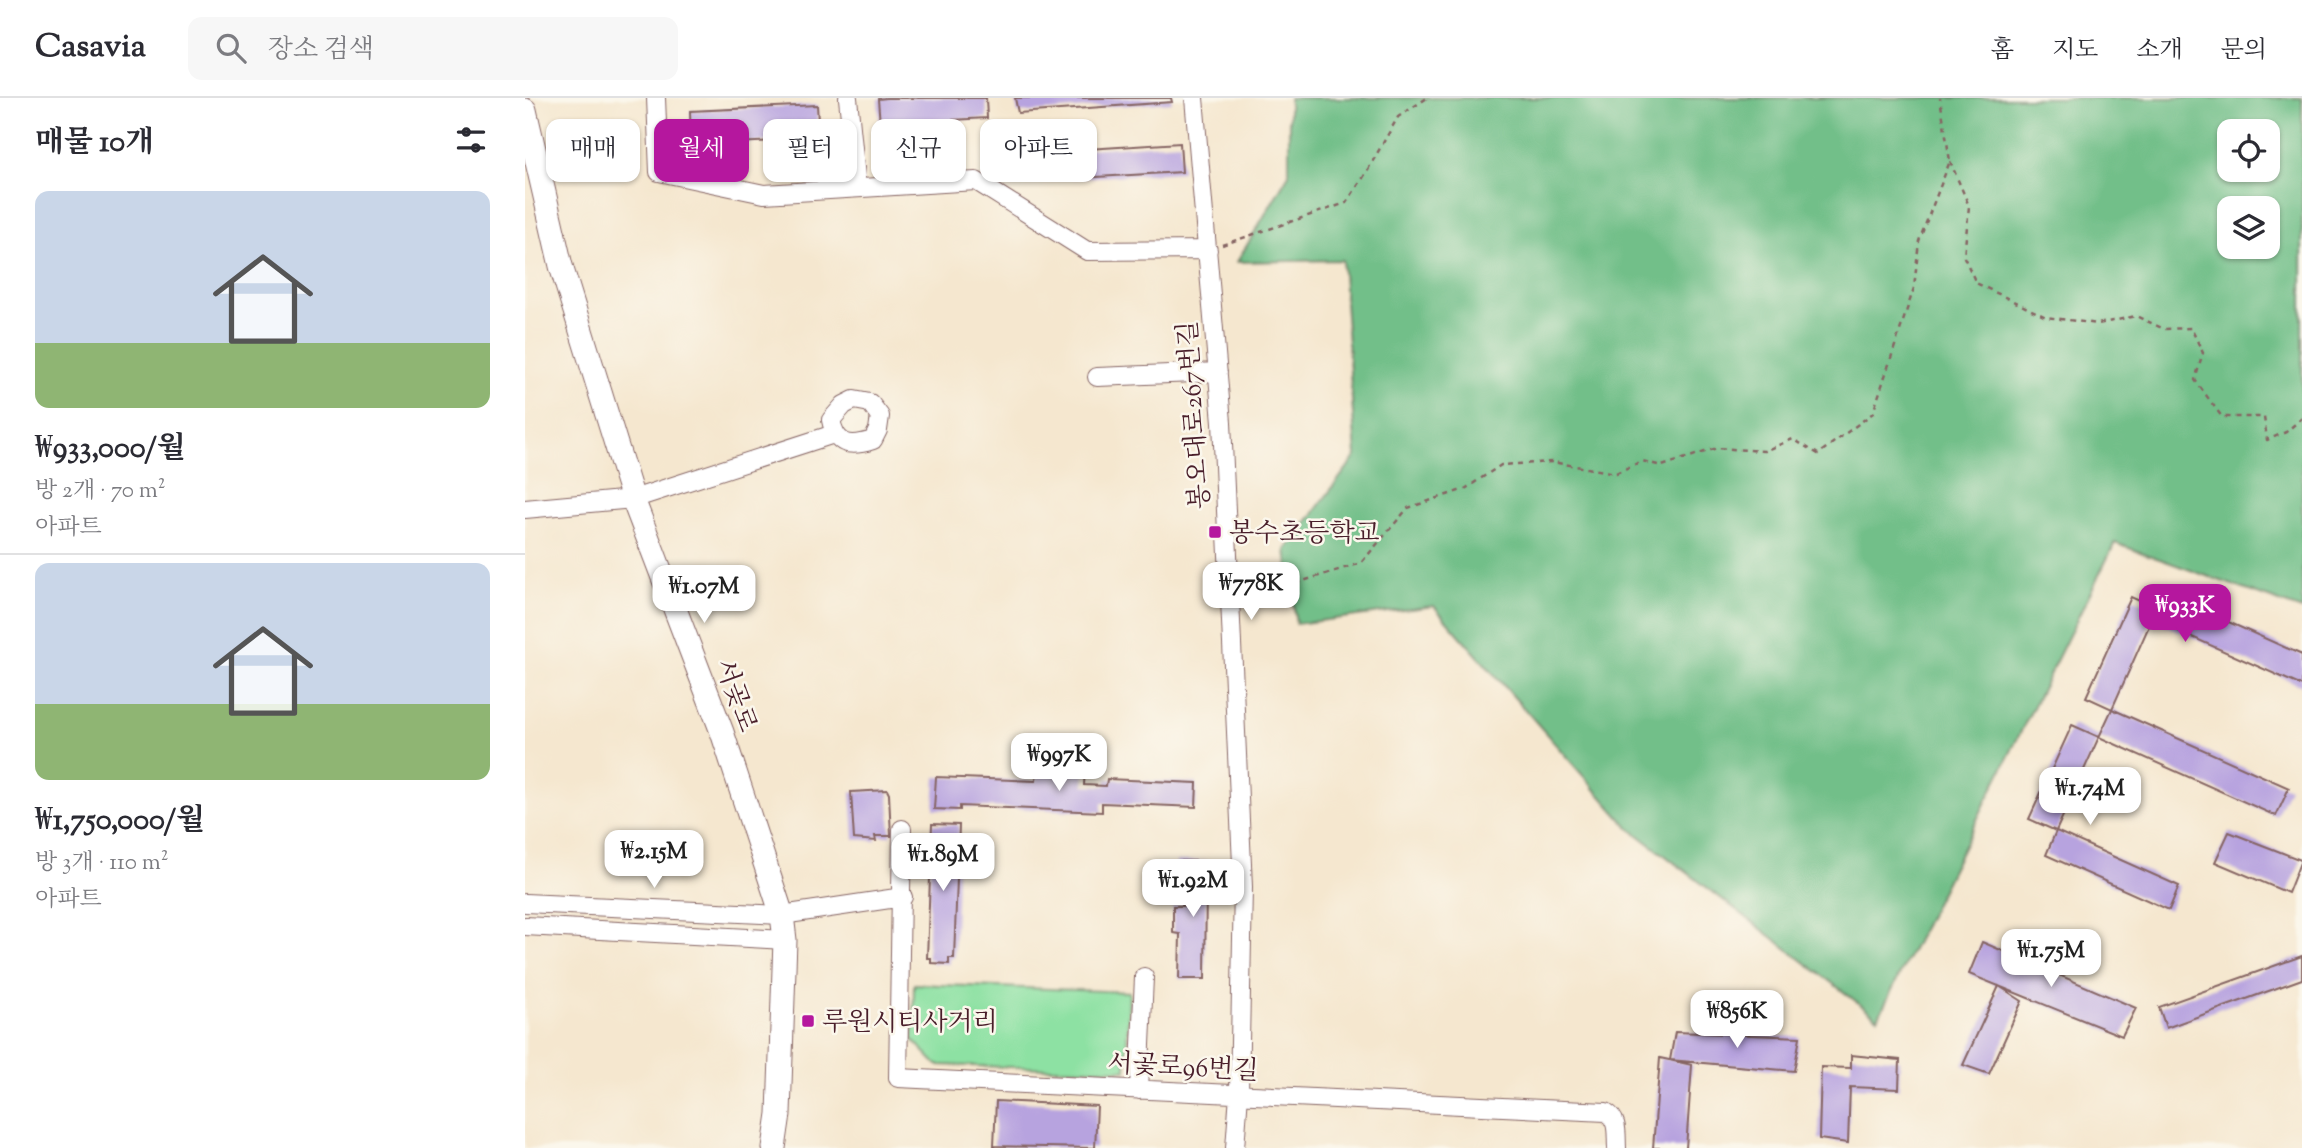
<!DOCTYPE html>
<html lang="ko">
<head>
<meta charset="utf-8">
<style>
	:root { --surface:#fff; --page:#f7f7f7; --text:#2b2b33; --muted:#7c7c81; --line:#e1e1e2; --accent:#b5179e }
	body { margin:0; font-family:"Sorts Mill Goudy","Noto Serif KR",serif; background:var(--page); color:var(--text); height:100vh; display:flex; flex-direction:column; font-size:26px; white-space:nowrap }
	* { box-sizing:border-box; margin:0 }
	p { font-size:23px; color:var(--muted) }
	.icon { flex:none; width:38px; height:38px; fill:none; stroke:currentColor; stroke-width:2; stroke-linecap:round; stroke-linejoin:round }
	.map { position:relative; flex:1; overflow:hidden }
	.sheet { display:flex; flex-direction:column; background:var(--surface); width:525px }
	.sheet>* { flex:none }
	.guide { position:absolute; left:21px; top:21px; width:665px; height:63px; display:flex; gap:14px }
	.buttons { position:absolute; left:1692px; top:21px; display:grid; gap:14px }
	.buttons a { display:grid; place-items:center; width:63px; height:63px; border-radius:14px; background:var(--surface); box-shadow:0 2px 5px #0004; font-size:35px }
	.price { position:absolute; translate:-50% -60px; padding:0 16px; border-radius:14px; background:#fff; color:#222; font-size:23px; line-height:46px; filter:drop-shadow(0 2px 4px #0008) }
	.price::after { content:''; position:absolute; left:50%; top:42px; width:21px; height:16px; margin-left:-10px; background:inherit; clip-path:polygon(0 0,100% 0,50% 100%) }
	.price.active { background:var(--accent); color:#fff }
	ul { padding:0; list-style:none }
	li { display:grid; align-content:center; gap:14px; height:371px; padding:0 35px }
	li+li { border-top:2px solid var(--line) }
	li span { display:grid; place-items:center; height:217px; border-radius:14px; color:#555 }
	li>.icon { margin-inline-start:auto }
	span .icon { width:126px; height:126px; fill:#fffc; stroke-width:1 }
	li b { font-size:30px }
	h2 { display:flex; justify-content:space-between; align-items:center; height:84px; padding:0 35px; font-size:30px }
	.chip { padding:0 24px; border-radius:14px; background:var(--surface); box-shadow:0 2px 5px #0004; font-size:24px; line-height:63px }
	.chip.active { background:var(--accent); color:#fff }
	header { display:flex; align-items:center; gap:42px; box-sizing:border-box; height:98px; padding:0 35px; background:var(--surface); border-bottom:2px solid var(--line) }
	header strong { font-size:33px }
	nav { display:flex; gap:38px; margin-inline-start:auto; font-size:24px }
	.search { width:490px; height:63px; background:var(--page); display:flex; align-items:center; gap:18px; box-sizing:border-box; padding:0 24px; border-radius:14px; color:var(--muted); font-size:26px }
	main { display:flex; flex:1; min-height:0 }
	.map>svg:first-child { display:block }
</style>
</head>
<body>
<header>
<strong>Casavia</strong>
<div class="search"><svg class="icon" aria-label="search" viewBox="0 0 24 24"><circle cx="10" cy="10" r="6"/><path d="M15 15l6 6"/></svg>장소 검색</div>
<nav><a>홈</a><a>지도</a><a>소개</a><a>문의</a></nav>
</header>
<main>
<section class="sheet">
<h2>매물 10개<svg class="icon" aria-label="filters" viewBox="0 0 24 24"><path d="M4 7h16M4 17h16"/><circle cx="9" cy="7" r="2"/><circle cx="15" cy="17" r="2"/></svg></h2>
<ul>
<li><span style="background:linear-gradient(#c9d6e8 70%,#8fb573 0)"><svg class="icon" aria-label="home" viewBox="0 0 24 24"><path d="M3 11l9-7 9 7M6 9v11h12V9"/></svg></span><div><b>₩933,000/월</b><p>방 2개 · 70 m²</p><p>아파트</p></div></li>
<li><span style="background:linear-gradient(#c9d6e8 65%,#8fb573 0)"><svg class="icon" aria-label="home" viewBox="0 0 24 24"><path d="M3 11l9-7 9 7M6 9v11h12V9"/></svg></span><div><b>₩1,750,000/월</b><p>방 3개 · 110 m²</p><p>아파트</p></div></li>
</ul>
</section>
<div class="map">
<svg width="1777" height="1050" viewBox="0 0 1777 1050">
	<rect width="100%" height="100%" fill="#fbf7ec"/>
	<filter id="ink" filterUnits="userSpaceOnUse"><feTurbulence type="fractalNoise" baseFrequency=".0143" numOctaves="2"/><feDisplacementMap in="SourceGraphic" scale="14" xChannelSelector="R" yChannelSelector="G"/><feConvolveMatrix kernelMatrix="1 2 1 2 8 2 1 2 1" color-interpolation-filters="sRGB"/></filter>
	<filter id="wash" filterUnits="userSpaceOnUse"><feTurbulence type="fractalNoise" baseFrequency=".00686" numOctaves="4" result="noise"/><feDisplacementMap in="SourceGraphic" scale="28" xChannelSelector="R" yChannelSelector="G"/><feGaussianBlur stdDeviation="1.57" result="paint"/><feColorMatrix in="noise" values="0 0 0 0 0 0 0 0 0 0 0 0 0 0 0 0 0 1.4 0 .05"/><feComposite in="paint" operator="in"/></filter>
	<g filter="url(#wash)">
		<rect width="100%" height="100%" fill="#f5e7cf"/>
		<path fill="#8de1a3" stroke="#6c8067" stroke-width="2" d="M389,886L604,894L601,972L412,967L388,942Z"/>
		<path fill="#72bf89" stroke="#5e6f5a" stroke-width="2" fill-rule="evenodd" d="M764,0H1777V512L1590,445L1353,920L1104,730L909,508L771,526L761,452L831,358L817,162L712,164L764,76ZM1704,33H1743V72H1704ZM1704,110H1743V149H1704Z"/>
		<g id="blocks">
			<path fill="#b7a3df" d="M362,0H461L462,20L355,26L353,1Z
				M490,0H646L647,4L493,15Z
				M292,7L294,41L166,47L165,13Z
				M655,45L657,74L503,83L501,55Z
				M1639,495L1777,557V588L1627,521L1587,611L1561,599L1606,499L1632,511Z
				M1587,611L1764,690L1751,718L1574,639Z
				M1547,627L1574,639L1531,733L1654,788L1644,812L1521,757L1531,733L1504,721Z
				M512,669L560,671L559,687L581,688L582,681L672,685L671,709L577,705V714L435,708V712L409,711L411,679L511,683Z
				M362,692L364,696L366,738H350L351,743L329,741L326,694Z
				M407,726L434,727L429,860H424V866L406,865V860H402Z
				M1704,734L1776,762L1763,795L1690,764Z
				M651,763H686L685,787H681L680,881H654L655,836L648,835V808H658V770H651Z
				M1457,844L1611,910L1597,938L1444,876Z
				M1777,858V881L1641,930L1634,909Z
				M1474,888L1497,903L1464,976L1438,967Z
				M1150,934L1275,939L1269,973L1145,962Z
				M1326,957L1375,962L1374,991L1325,989L1323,1045L1294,1041L1296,969L1326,970Z
				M1135,960L1167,967L1161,1050H1128Z
				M471,1003L572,1008L570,1050L469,1048Z"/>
		</g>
	</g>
	<g filter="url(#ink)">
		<use href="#blocks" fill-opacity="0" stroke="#866564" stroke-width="2"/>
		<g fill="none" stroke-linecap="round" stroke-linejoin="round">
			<g stroke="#866564" stroke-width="20">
				<path id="minor" d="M131,0L134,74L239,96L451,83L562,153L683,152
					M323,0L332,90
					M669,0L697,324L718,789L714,996L710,1050
					M572,279L693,274
					M329,302L345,305L355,318L353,332L348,342C324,350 311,347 306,322L319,307Z
					M0,411L108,401L309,336
					M377,731L373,980L1081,1014C1094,1022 1091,1036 1092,1050
					M0,805L257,817L378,799
					M0,828L260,842
					M614,992L619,879"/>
			</g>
			<g stroke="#866564" stroke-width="25">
				<path id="major" d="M0,12L36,168L108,401L197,634L257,817L260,842L254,1016L249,1050"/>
			</g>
			<path stroke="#866564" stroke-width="2.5" stroke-dasharray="5 5" stroke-linecap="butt" d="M1425,63L1444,108L1439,159L1451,185L1521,219L1573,226L1611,218L1639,231L1666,230L1678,255L1670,282L1697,319H1739L1742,342L1761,334L1777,320
				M697,147L821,105L838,80L873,19L902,0
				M723,500L836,465L883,410L940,391L976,367L1027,364L1091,375L1117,363L1137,368L1192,350L1239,353L1268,341L1293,356L1348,315L1389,190L1394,143L1425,63L1415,0"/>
			<use href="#minor" stroke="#fff" stroke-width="18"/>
			<use href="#major" stroke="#fff" stroke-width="23"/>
		</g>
	</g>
	<g fill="#b5179e" stroke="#fbf7ec" stroke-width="2.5">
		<rect x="683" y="427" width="14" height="14" rx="3.5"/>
		<rect x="276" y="916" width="14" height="14" rx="3.5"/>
	</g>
	<g text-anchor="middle" stroke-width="5" stroke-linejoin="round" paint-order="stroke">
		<g font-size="26" fill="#4a1f2b" stroke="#fbf7ec">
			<text transform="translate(668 317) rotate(-94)" y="9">봉오대로267번길</text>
			<text transform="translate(212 597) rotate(70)" y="9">서곶로</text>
			<text transform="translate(658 968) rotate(3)" y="9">서곷로96번길</text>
		</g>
		<g font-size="26" fill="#4a1f2b" stroke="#fbf7ec" text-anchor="start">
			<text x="704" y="443">봉수초등학교</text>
			<text x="297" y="932">루원시티사거리</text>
		</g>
	</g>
</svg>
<div class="buttons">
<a><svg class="icon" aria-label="locate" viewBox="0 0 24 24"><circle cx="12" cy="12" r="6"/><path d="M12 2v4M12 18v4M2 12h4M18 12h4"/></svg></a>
<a><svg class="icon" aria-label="layers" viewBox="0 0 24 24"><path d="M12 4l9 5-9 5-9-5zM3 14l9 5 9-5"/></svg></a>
</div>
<b class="price" style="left:726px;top:524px">₩778K</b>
<b class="price" style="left:179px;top:527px">₩1.07M</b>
<b class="price active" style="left:1660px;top:546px">₩933K</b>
<b class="price" style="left:534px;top:695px">₩997K</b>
<b class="price" style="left:1565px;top:729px">₩1.74M</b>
<b class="price" style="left:129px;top:792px">₩2.15M</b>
<b class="price" style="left:418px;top:795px">₩1.89M</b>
<b class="price" style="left:668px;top:821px">₩1.92M</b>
<b class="price" style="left:1526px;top:891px">₩1.75M</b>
<b class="price" style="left:1212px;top:952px">₩856K</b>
<div class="guide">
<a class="chip">매매</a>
<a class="chip active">월세</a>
<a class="chip">필터</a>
<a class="chip">신규</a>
<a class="chip">아파트</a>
</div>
</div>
</main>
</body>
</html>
